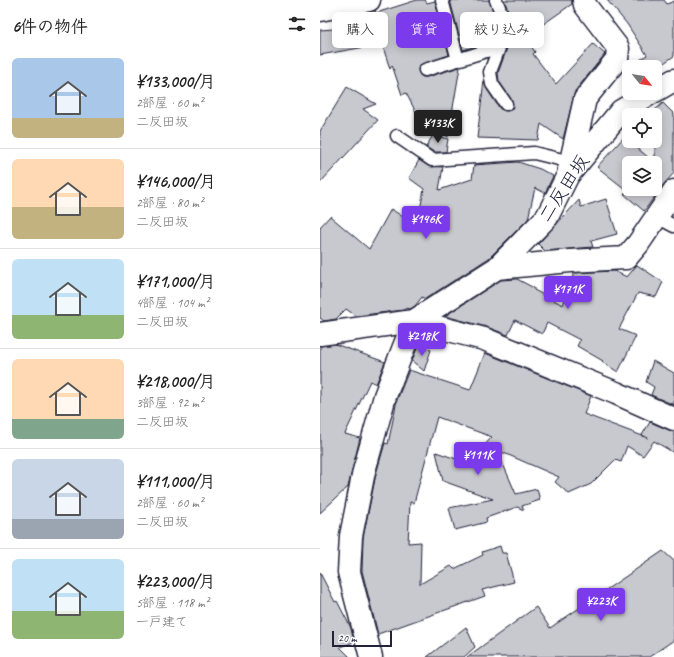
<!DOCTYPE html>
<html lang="ja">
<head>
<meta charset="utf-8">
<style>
	:root { --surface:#fff; --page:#f6f6f6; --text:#222; --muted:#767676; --line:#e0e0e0; --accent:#7c3aed }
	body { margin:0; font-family:Caveat,"Klee One",sans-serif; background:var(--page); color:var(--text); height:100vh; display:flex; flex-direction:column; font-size:15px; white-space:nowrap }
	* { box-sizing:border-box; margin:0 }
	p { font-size:13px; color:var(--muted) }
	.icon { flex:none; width:22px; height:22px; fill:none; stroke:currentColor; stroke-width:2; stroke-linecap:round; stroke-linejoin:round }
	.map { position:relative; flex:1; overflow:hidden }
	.drawer { display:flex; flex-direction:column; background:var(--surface); width:320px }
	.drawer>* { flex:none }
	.banner { position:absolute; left:12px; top:12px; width:282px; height:36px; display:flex; gap:8px }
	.needle { width:26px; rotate:120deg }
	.tools { position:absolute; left:302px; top:60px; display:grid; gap:8px }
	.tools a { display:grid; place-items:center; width:40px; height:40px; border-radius:6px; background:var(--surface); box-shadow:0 2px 10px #0003; font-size:20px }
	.scale { position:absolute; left:12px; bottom:10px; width:60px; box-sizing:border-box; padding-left:4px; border:2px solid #22223b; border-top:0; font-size:11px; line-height:14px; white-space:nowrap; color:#22223b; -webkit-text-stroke:3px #fff; paint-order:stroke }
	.price { position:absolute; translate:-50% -34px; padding:0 9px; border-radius:4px; background:var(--accent); color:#fff; font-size:13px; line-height:26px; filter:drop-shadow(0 1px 2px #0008) }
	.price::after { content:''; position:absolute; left:50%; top:24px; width:12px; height:9px; margin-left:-6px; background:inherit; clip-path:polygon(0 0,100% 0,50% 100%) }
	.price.on { background:#222; color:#fff }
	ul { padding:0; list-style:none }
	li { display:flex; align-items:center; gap:12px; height:100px; padding:0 12px }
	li+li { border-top:1px solid var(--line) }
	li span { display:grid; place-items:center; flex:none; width:112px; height:80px; border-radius:6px; color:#555 }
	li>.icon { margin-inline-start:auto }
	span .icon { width:48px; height:48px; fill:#fffc; stroke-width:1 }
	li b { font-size:17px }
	h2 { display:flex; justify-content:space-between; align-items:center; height:48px; padding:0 12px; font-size:17px }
	.chip { padding:0 14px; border-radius:6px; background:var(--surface); box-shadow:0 2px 10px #0003; font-size:14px; line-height:36px }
	.chip.on { background:var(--accent); color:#fff }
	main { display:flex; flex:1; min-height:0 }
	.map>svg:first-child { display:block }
</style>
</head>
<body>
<main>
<section class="drawer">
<h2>6件の物件<svg class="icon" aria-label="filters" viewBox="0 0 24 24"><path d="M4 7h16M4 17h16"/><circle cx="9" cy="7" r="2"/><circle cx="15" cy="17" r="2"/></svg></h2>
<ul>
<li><span style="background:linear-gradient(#a9c7e8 75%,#c2b280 0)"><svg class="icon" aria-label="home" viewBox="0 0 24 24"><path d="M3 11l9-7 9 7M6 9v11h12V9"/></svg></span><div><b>¥133,000/月</b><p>2部屋 · 60 m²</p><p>二反田坂</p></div></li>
<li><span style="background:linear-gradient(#ffd9b3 60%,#c2b280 0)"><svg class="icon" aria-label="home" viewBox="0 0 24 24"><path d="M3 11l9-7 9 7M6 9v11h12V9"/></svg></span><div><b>¥146,000/月</b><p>2部屋 · 80 m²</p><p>二反田坂</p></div></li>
<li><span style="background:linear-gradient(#bfe0f5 70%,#8fb573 0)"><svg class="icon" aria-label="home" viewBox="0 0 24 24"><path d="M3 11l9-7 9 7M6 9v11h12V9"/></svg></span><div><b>¥171,000/月</b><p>4部屋 · 104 m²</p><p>二反田坂</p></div></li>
<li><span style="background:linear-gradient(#ffd9b3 75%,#7fa58c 0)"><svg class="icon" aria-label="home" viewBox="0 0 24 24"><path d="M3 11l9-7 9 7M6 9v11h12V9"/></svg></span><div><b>¥218,000/月</b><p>3部屋 · 92 m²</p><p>二反田坂</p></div></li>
<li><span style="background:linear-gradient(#c9d6e8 75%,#9aa5b1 0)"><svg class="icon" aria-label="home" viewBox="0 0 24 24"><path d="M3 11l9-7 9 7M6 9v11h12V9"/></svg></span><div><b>¥111,000/月</b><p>2部屋 · 60 m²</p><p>二反田坂</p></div></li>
<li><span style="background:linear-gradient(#bfe0f5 65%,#8fb573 0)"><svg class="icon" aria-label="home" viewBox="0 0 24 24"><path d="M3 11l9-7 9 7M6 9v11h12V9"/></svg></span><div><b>¥223,000/月</b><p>5部屋 · 118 m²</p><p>一戸建て</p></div></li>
</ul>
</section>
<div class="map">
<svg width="354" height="657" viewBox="0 0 354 657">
	<rect width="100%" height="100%" fill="#fff"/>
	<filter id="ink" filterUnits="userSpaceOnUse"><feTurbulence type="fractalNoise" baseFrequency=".025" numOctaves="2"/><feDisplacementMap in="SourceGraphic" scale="8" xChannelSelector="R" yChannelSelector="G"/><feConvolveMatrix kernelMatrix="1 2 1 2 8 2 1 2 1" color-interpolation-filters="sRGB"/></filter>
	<g filter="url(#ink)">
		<path fill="#c8c8cf" stroke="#22223b" d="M97,0H105L107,3L115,1L129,55L100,65L98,69L100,75L103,77H107L140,67L128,137L108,123L104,128L86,93L82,95L72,65L70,69L62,44L0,55V30L41,27L38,15L55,10L56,13Z
			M130,0H169L179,27L174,41L143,50Z
			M184,0H252V4L205,37L215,52L213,54L236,84L273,44L285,54L255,91L243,139L221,124L218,140L157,138L164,80L166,88L180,109L187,111L191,110L193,107L192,100L179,81L178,73L194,29V24Z
			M287,0H344L347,4L354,1V56L338,67H310L327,55L307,24Z
			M27,87L56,104L43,109L58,120L0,183V131Z
			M343,103L354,114V173L344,184L324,211L304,194L309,192L277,167L304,137L335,163H309V189H335V110Z
			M113,135L128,139L126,152H114L106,147Z
			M99,160L108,166L123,167L119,190L152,179L154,165L198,162L220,169L233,176L225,193L215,188L208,219L169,258L105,299L102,297L95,306L90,309L87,308L83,310L36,316L26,309L16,319L4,321L0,318V227L10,216L49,249L71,209L97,226L104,189L89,178Z
			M286,199L297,234L271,241L273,247L225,251L218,244L259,200L261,207Z
			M317,265L343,282L336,297L318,293L299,329L316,336L298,372L282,362L283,361L257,346L260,340L227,323L222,334L195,320L188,335L167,327L125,316L181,280L197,279L214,288V290L243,305L254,273L294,271L307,277Z
			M15,344L65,362L56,384L50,381L25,434L40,438L28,487L0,513V346Z
			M98,346L111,350L104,371L92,361Z
			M165,353L271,396L264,414L328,438L322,435L330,422L349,430L354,431V453L334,441L323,456L307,446L301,462L295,460L271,484L249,494L235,482L239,477L177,450L196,494L217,489L220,500L202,506L204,510L197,507L166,518L167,522L135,530L129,508L173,499L123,481L116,452L148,463L172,437L117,417L94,503L90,502L88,543L101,542L100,584L131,566L134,569L163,555L162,552L180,546L182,553H186L194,582L162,590L165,596L58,634L42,571L43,538L56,474L65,443L68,444L77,400L89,370L150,390Z
			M333,361L354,373V405L331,395L334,387L326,382Z
			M343,551L354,561V640L329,657H147L216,607L230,628Z
			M0,573L15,602L17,601L31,628L34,642L20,647L30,657H0Z
			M146,627L155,647L144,657H107Z"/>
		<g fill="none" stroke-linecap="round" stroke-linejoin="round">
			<g stroke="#22223b" stroke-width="15">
				<path id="service" d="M122,0L138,60
					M176,0L187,27L170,72L172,84L186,104
					M105,70L179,47
					M77,136L112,160L214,153L251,162
					M337,217L354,226"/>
			</g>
			<g stroke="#22223b" stroke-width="25">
				<path id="minor" d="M0,10L49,0
					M335,91L354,80
					M249,170L265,99L297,59L298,48L265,5L264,0
					M177,268L250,261L306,258L318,244L354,191
					M94,321L177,268L227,217L248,175L301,111L331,93
					M0,334L94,321L164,339L296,393L354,419
					M51,657L29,572L31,536L44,471L65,396L94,321"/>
			</g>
			<use href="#service" stroke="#fff" stroke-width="12"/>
			<use href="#minor" stroke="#fff" stroke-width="22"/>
		</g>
	</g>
	<g text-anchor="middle" stroke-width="3" stroke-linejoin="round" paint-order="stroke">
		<g font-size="19" fill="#22223b" stroke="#fff">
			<text transform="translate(243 188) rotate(-57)" y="7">二反田坂</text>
		</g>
	</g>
</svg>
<div class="tools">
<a><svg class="needle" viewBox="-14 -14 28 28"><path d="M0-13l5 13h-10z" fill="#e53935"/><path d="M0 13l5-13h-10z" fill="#767676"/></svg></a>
<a><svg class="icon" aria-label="locate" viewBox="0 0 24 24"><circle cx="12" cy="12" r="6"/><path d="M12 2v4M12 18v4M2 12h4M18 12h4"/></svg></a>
<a><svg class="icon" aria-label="layers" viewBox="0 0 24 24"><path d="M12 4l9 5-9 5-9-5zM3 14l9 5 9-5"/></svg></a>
</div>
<div class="scale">20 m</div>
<b class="price on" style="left:118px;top:144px">¥133K</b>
<b class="price" style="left:106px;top:240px">¥146K</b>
<b class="price" style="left:248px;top:310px">¥171K</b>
<b class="price" style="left:102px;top:357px">¥218K</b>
<b class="price" style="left:158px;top:476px">¥111K</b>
<b class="price" style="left:281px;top:622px">¥223K</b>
<div class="banner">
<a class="chip">購入</a>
<a class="chip on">賃貸</a>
<a class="chip">絞り込み</a>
</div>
</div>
</main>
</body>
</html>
